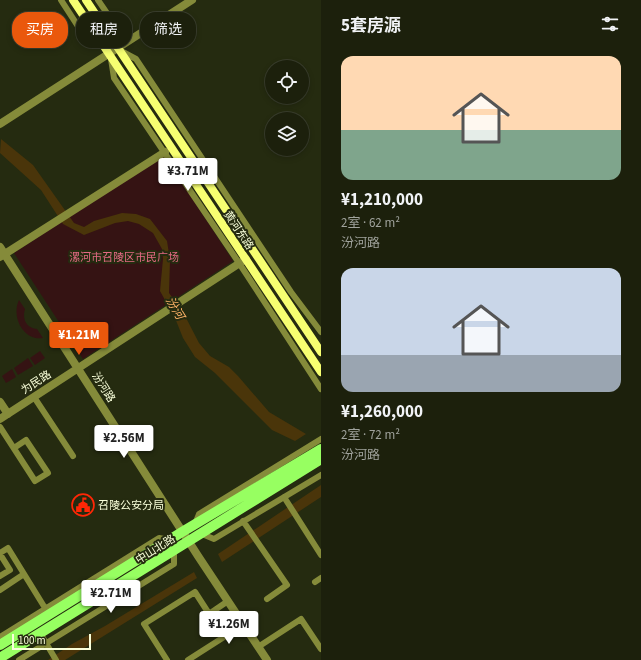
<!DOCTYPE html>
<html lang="zh">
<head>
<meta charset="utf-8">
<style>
	:root { --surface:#1c200c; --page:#292d1a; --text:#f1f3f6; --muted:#a0a39d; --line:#3a3e2d; --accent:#ea580c }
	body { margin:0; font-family:"Source Sans 3","Noto Sans SC",sans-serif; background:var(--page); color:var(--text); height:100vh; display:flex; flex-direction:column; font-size:15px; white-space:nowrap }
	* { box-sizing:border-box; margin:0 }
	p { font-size:13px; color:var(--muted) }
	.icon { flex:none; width:22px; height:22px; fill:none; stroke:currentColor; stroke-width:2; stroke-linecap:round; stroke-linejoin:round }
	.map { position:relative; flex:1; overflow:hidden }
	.details { display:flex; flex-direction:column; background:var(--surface); width:320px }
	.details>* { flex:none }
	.guide { position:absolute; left:12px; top:12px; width:249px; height:36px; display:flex; gap:8px }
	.buttons { position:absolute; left:265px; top:60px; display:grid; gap:8px }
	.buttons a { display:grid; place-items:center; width:44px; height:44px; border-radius:50%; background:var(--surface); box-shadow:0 2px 6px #0003,0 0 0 1px var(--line); font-size:20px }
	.scale { position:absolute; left:12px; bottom:10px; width:79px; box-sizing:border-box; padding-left:4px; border:2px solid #f9ffda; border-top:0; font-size:11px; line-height:14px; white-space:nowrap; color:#f9ffda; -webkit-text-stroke:3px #252b10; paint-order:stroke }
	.price { position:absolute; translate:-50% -34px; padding:0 9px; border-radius:4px; background:#fff; color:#222; font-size:13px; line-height:26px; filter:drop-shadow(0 1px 2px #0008) }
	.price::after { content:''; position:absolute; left:50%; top:24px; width:12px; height:9px; margin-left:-6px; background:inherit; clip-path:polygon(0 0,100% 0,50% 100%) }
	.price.current { background:var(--accent); color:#fff }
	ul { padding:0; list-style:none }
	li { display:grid; align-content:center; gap:8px; height:212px; padding:0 20px }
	li span { display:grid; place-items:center; height:124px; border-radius:12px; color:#555 }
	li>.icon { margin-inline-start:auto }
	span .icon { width:72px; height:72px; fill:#fffc; stroke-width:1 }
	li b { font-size:17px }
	h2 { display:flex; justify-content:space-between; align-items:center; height:48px; padding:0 20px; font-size:17px }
	.chip { padding:0 14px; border-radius:16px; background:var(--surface); box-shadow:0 2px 6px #0003,0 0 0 1px var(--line); font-size:14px; line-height:36px }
	.chip.current { background:var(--accent); color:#fff }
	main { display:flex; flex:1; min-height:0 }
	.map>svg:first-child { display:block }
</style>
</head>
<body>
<main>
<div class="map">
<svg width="321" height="660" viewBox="0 0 321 660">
	<rect width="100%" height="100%" fill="#252b10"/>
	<path fill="#351313" d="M164,155L233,261L83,359L14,253Z
		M19,300L25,309C22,319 26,328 37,329L43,338C23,341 11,316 19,300Z
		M40,351L45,358L35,365L30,358Z
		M28,358L33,366L18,375L14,368Z
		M12,369L16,377L6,383L2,376Z"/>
	<path fill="#4a350a" d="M1,139L33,165L74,223L84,227L94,221L122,213L136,214L150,219L167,241L170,260L169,293L183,312L199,343L210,356L229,367L238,376L269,412L306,434L295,441L272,430L215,373L195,357L183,338L175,318L160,291L163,259L162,249L153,233L139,224L128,221L115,223L84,235L63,224L41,190L0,153Z
		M321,485V497L222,562L218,554Z
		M194,572L197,578L65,660H48L72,644L105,626Z"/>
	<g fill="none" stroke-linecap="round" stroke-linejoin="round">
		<path stroke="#858b3a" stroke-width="6" d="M61,0L85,37L103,46
			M98,0L113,22V40
			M121,51L136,59L291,292L321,332
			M111,59L114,78L239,263L321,389
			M34,397L73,456
			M0,427L35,481L48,473L26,440L14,448
			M284,497L321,555
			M243,521L287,585L267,599
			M195,524L199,514L321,439
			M202,534L214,539L321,475
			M0,553L8,548L45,608
			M0,554L10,570L0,576
			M315,582L321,578
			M0,590L24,574
			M209,614L228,601
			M40,633L56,660
			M0,637L159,538L169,540
			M258,647L301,619L321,649
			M19,660L174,564V551
			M167,660L144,624L195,592L224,637L188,660"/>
		<path stroke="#858b3a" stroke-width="8" d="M0,124L192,0
			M0,247L198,556L267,660
			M0,257L165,152
			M0,402L8,414
			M0,419L246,259"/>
		<path stroke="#f7ff71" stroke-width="8" d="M73,0L321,372
			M86,0L321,352"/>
		<path stroke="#97ff61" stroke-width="10" d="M0,645L182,532L321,449
			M0,658L321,459"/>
	</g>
	<defs>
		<g id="civic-ring" transform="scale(1.15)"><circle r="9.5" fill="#252b10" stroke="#ff2706" stroke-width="1.5"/><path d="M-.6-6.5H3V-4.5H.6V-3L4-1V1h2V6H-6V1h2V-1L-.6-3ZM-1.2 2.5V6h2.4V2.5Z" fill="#ff2706"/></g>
	</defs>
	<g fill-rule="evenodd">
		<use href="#civic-ring" x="83" y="505"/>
	</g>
	<g text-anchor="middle" stroke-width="4" stroke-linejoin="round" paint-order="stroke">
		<g font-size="11" fill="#f9ffda" stroke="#252b10">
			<text transform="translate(239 230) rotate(56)" y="4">黄河东路</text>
			<text transform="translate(36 382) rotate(-33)" y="4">为民路</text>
			<text transform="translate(104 387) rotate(58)" y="4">汾河路</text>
			<text transform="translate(155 549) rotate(-32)" y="4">中山北路</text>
		</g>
		<g font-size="11" fill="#e46a84" stroke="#252b10">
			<text x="124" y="261">漯河市召陵区市民广场</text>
		</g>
		<g font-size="11" fill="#f9ffda" stroke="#252b10" text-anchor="start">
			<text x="98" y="509">召陵公安分局</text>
		</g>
		<g font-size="12" font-style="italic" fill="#ffb368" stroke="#252b10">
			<text transform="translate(175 308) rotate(59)" y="4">汾河</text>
		</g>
	</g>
</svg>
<div class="buttons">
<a><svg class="icon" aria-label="locate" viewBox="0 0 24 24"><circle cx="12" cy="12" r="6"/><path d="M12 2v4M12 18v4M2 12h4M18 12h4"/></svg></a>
<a><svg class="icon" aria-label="layers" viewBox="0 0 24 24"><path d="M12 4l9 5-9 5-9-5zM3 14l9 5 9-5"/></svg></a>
</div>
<div class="scale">100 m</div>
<b class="price" style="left:188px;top:192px">¥3.71M</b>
<b class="price current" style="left:79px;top:356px">¥1.21M</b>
<b class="price" style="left:124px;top:459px">¥2.56M</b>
<b class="price" style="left:111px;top:614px">¥2.71M</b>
<b class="price" style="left:229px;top:645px">¥1.26M</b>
<div class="guide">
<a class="chip current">买房</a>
<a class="chip">租房</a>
<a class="chip">筛选</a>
</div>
</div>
<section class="details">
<h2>5套房源<svg class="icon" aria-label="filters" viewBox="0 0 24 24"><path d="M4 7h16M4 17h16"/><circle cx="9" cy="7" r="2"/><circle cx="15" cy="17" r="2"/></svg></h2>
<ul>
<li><span style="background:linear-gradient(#ffd9b3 60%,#7fa58c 0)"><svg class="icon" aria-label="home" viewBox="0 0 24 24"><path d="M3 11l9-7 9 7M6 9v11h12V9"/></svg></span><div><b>¥1,210,000</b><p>2室 · 62 m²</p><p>汾河路</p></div></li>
<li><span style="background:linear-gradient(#c9d6e8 70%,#9aa5b1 0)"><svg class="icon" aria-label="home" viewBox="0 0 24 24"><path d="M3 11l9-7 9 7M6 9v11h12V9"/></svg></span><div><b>¥1,260,000</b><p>2室 · 72 m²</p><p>汾河路</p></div></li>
</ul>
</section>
</main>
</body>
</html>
